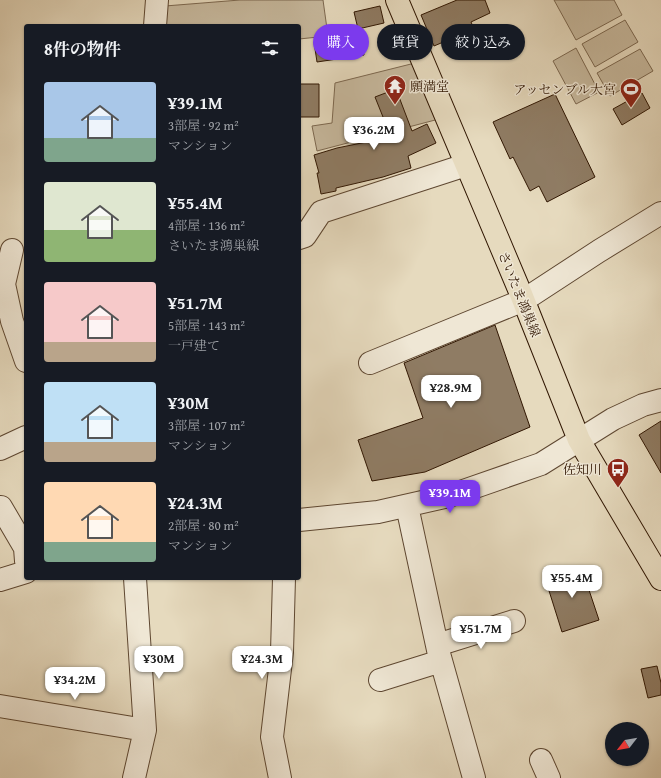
<!DOCTYPE html>
<html lang="ja">
<head>
<meta charset="utf-8">
<style>
	:root { --surface:#171b24; --page:#242831; --text:#f1f3f6; --muted:#9ea1a6; --accent:#7c3aed }
	body { margin:0; font-family:"Gentium Book Plus","Noto Serif JP",serif; background:var(--page); color:var(--text); height:100vh; display:flex; flex-direction:column; font-size:15px; white-space:nowrap }
	* { box-sizing:border-box; margin:0 }
	p { font-size:13px; color:var(--muted) }
	.icon { flex:none; width:22px; height:22px; fill:none; stroke:currentColor; stroke-width:2; stroke-linecap:round; stroke-linejoin:round }
	.map { position:relative; flex:1; overflow:hidden }
	.side { position:absolute; left:24px; top:24px; width:277px; height:556px; display:flex; flex-direction:column; background:var(--surface); border-radius:4px; box-shadow:0 1px 3px #0004 }
	.side>* { flex:none }
	.top-card { position:absolute; left:313px; top:24px; width:288px; height:36px; display:flex; gap:8px }
	.needle { width:26px; rotate:239deg }
	.controls { position:absolute; left:605px; top:722px; display:grid; gap:8px }
	.controls a { display:grid; place-items:center; width:44px; height:44px; border-radius:50%; background:var(--surface); box-shadow:0 1px 3px #0004; font-size:20px }
	.price { position:absolute; translate:-50% -34px; padding:0 9px; border-radius:8px; background:#fff; color:#222; font-size:13px; line-height:26px; filter:drop-shadow(0 1px 2px #0008) }
	.price::after { content:''; position:absolute; left:50%; top:24px; width:12px; height:9px; margin-left:-6px; background:inherit; clip-path:polygon(0 0,100% 0,50% 100%) }
	.price.selected { background:var(--accent); color:#fff }
	ul { padding:0; list-style:none }
	li { display:flex; align-items:center; gap:12px; height:100px; padding:0 20px }
	li span { display:grid; place-items:center; flex:none; width:112px; height:80px; border-radius:4px; color:#555 }
	li>.icon { margin-inline-start:auto }
	span .icon { width:48px; height:48px; fill:#fffc; stroke-width:1 }
	li b { font-size:17px }
	h2 { display:flex; justify-content:space-between; align-items:center; height:48px; padding:0 20px; font-size:17px }
	.chip { padding:0 14px; border-radius:18px; background:var(--surface); box-shadow:0 1px 3px #0004; font-size:14px; line-height:36px }
	.chip.selected { background:var(--accent); color:#fff }
	.map>svg:first-child { display:block }
</style>
</head>
<body>
<div class="map">
<svg width="661" height="778" viewBox="0 0 661 778">
	<rect width="100%" height="100%" fill="#e6dabe"/>
	<filter id="stains"><feTurbulence type="fractalNoise" baseFrequency=".005" numOctaves="4"/><feColorMatrix values="0 0 0 0 .2 0 0 0 0 .09 0 0 0 0 .02 0 0 0 .5 -.17"/></filter>
	<radialGradient id="worn" r=".72"><stop offset=".6" stop-color="#630" stop-opacity="0"/><stop offset="1" stop-color="#630" stop-opacity=".3"/></radialGradient>
	<path fill="#c7b99e" stroke="#7c6850" d="M240,0H323L328,36L299,39V26H164L165,6Z
		M554,0H614L622,15L576,40Z
		M625,20L638,42L595,67L582,44Z
		M576,48L599,92L576,104L553,61Z
		M640,49L653,71L610,96L597,73Z
		M415,63L439,119L317,151L312,126L332,123L335,83Z"/>
	<path fill="#8f7c64" stroke="#301602" d="M457,0H485L490,13L471,22L474,29L434,46L421,15Z
		M380,6L384,23L358,29L354,12Z
		M361,35L364,55L317,62L314,42Z
		M299,84H319V117H299Z
		M396,89L412,131L427,124L436,143L408,156L411,168L383,177L336,188V191L321,194L317,173H319L314,155L337,148L391,137L375,97Z
		M642,93L650,108L622,125L613,109Z
		M555,94L595,177L547,202L539,186L530,191L513,157L510,159L493,122Z
		M495,325L530,427L425,472L372,481L358,440L423,418L404,363Z
		M661,421V473L639,435Z
		M581,566L599,620L562,632L545,578Z
		M657,666L661,683V695L648,698L641,669Z"/>
	<g fill="none" stroke-linecap="round" stroke-linejoin="round">
		<g stroke="#5e4731" stroke-width="24">
			<path id="minor" d="M155,26L157,0
				M299,238L305,236L321,212L466,165
				M12,250L4,284L12,321L26,361
				M370,363L524,300L599,251L661,213
				M0,449L26,437
				M407,506L438,650L474,778
				M1,507L25,548L26,561
				M299,520L378,512L449,496L541,464L613,419L643,405L661,400
				M0,580L26,572
				M437,645L514,621
				M380,680L441,661
				M0,706L145,730
				M541,760L549,778
				M134,778L145,730L135,578
				M280,778L272,737L282,652L284,578"/>
		</g>
		<g stroke="#301602" stroke-width="24">
			<path id="major" d="M397,0L521,294L579,440L661,579"/>
		</g>
		<use href="#minor" stroke="#efe7d5" stroke-width="22"/>
		<use href="#major" stroke="#e6dabe" stroke-width="22"/>
	</g>
	<defs>
		<g id="temple-pin" transform="scale(1.15)"><path d="M0 17L-7.5 6A9.5 9.5 0 1 1 7.5 6Z" fill="#8f2418" stroke="#efe7d5"/><path d="M0-6L5-2H3V0L6.5 2.5H4V6H1.5V3h-3V6H-4V2.5H-6.5L-3 0V-2H-5Z" fill="#fff"/></g>
		<g id="stadium-pin" transform="scale(1.15)"><path d="M0 17L-7.5 6A9.5 9.5 0 1 1 7.5 6Z" fill="#8f2418" stroke="#efe7d5"/><path d="M0-5a6.5 5 0 1 0 0 10a6.5 5 0 1 0 0-10ZM-3.5-1.8h7v3.6h-7Z" fill="#fff"/></g>
		<g id="bus-pin" transform="scale(1.15)"><path d="M0 17L-7.5 6A9.5 9.5 0 1 1 7.5 6Z" fill="#8f2418" stroke="#efe7d5"/><path d="M-5-6H5V4H4V6H2V4H-2V6H-4V4H-5ZM-3.5-4V0h7V-4ZM-3.5 1.2v1.5H-2V1.2ZM2 1.2v1.5H3.5V1.2Z" fill="#fff"/></g>
	</defs>
	<g fill-rule="evenodd">
		<use href="#temple-pin" x="395" y="86"/>
		<use href="#stadium-pin" x="631" y="89"/>
		<use href="#bus-pin" x="618" y="469"/>
	</g>
	<g text-anchor="middle" stroke-width="3" stroke-linejoin="round" paint-order="stroke">
		<g font-size="13" fill="#301602" stroke="#efe7d5" text-anchor="end">
			<text x="410" y="91" text-anchor="start">願満堂</text>
			<text x="616" y="94">アッセンブル大宮</text>
			<text x="602" y="474">佐知川</text>
		</g>
		<g font-size="13" fill="#301602" stroke="#efe7d5">
			<text transform="translate(520 294) rotate(68)" y="5">さいたま鴻巣線</text>
		</g>
	</g>
	<rect width="100%" height="100%" filter="url(#stains)"/>
	<rect width="100%" height="100%" fill="url(#worn)"/>
</svg>
<div class="controls">
<a><svg class="needle" viewBox="-14 -14 28 28"><path d="M0-13l5 13h-10z" fill="#e53935"/><path d="M0 13l5-13h-10z" fill="#9ea1a6"/></svg></a>
</div>
<b class="price" style="left:374px;top:151px">¥36.2M</b>
<b class="price" style="left:451px;top:409px">¥28.9M</b>
<b class="price selected" style="left:450px;top:514px">¥39.1M</b>
<b class="price" style="left:572px;top:599px">¥55.4M</b>
<b class="price" style="left:481px;top:650px">¥51.7M</b>
<b class="price" style="left:159px;top:680px">¥30M</b>
<b class="price" style="left:262px;top:680px">¥24.3M</b>
<b class="price" style="left:75px;top:701px">¥34.2M</b>
<div class="top-card">
<a class="chip selected">購入</a>
<a class="chip">賃貸</a>
<a class="chip">絞り込み</a>
</div>
<section class="side">
<h2>8件の物件<svg class="icon" aria-label="filters" viewBox="0 0 24 24"><path d="M4 7h16M4 17h16"/><circle cx="9" cy="7" r="2"/><circle cx="15" cy="17" r="2"/></svg></h2>
<ul>
<li><span style="background:linear-gradient(#a9c7e8 70%,#7fa58c 0)"><svg class="icon" aria-label="home" viewBox="0 0 24 24"><path d="M3 11l9-7 9 7M6 9v11h12V9"/></svg></span><div><b>¥39.1M</b><p>3部屋 · 92 m²</p><p>マンション</p></div></li>
<li><span style="background:linear-gradient(#dfe7d0 60%,#8fb573 0)"><svg class="icon" aria-label="home" viewBox="0 0 24 24"><path d="M3 11l9-7 9 7M6 9v11h12V9"/></svg></span><div><b>¥55.4M</b><p>4部屋 · 136 m²</p><p>さいたま鴻巣線</p></div></li>
<li><span style="background:linear-gradient(#f6c9c9 75%,#b9a48a 0)"><svg class="icon" aria-label="home" viewBox="0 0 24 24"><path d="M3 11l9-7 9 7M6 9v11h12V9"/></svg></span><div><b>¥51.7M</b><p>5部屋 · 143 m²</p><p>一戸建て</p></div></li>
<li><span style="background:linear-gradient(#bfe0f5 75%,#b9a48a 0)"><svg class="icon" aria-label="home" viewBox="0 0 24 24"><path d="M3 11l9-7 9 7M6 9v11h12V9"/></svg></span><div><b>¥30M</b><p>3部屋 · 107 m²</p><p>マンション</p></div></li>
<li><span style="background:linear-gradient(#ffd9b3 75%,#7fa58c 0)"><svg class="icon" aria-label="home" viewBox="0 0 24 24"><path d="M3 11l9-7 9 7M6 9v11h12V9"/></svg></span><div><b>¥24.3M</b><p>2部屋 · 80 m²</p><p>マンション</p></div></li>
</ul>
</section>
</div>
</body>
</html>
